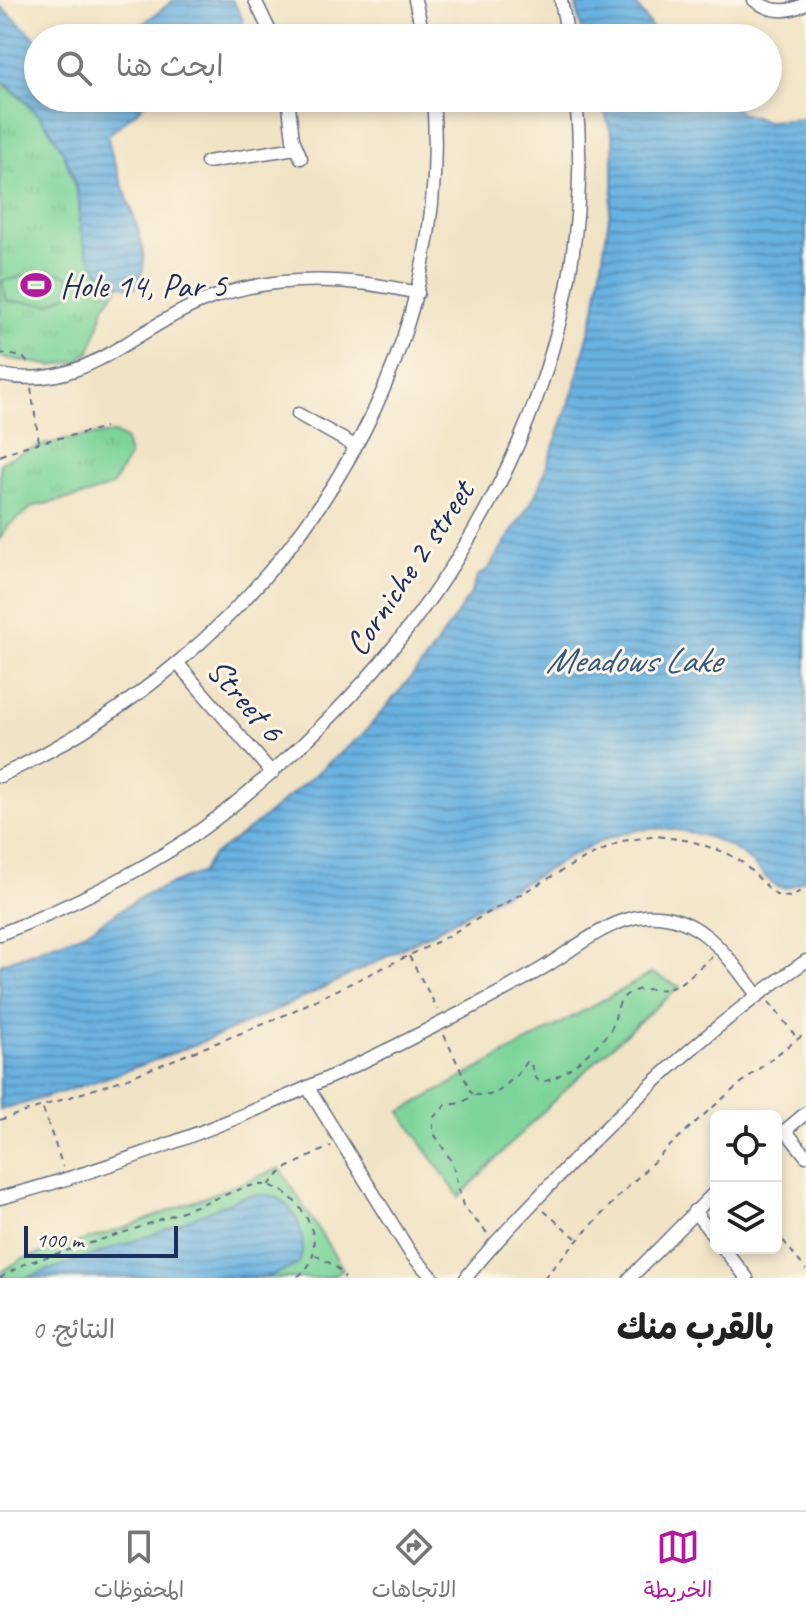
<!DOCTYPE html>
<html lang="ar">
<head>
<meta charset="utf-8">
<style>
  :root { --surface:#fff; --page:#f2f2f2; --text:#222; --muted:#767676; --line:#e0e0e0; --accent:#b5179e }
  body { margin:0; font-family:Caveat,"Playpen Sans Arabic",sans-serif; background:var(--page); color:var(--text); direction:rtl }
  .controls { position:absolute; right:24px; bottom:24px; display:grid; overflow:hidden; border-radius:12px; box-shadow:0 4px 12px #0003 }
  .controls button { width:72px; height:72px; display:grid; place-items:center; padding:0; border:0; border-bottom:2px solid var(--line); background:var(--surface); color:var(--text); font:40px sans-serif }
  .scale { position:absolute; left:24px; bottom:20px; width:154px; box-sizing:border-box; padding-left:8px; border:4px solid #1b2f5e; border-top:0; font-size:22px; line-height:28px; white-space:nowrap; color:#1b2f5e; -webkit-text-stroke:6px #fcf5e5; paint-order:stroke }
  .list { margin:0; padding:0; list-style:none }
  h2 { display:flex; justify-content:space-between; align-items:center; height:104px; margin:0; padding:0 32px; font-size:34px }
  h2 small { font-size:26px; font-weight:400; color:var(--muted) }
  .icon { flex:none; width:44px; height:44px; fill:none; stroke:currentColor; stroke-width:2; stroke-linecap:round; stroke-linejoin:round }
  .map { position:relative; flex:none; width:806px; height:1278px; overflow:hidden; direction:ltr }
  .search { position:absolute; background:var(--surface); box-shadow:0 4px 12px #0003; left:24px; right:24px; top:24px; height:88px; display:flex; align-items:center; gap:20px; box-sizing:border-box; padding:0 28px; border-radius:44px; color:var(--muted); font-size:30px }
  .sheet { height:232px; background:var(--surface) }
  nav { display:flex; justify-content:space-around; align-items:center; box-sizing:border-box; height:112px; border-top:2px solid var(--line); background:var(--surface); font-size:22px; color:var(--muted) }
  nav a { display:grid; justify-items:center; gap:4px }
  nav .on { color:var(--accent) }
  .map>svg:first-child { display:block }
</style>
</head>
<body>
<div class="map">
<svg width="806" height="1278" viewBox="0 0 806 1278">
  <defs>
    <pattern id="grass-tufts" width="24" height="20" patternUnits="userSpaceOnUse" patternTransform="scale(2)"><rect width="24" height="20" fill="#7cd49a"/><path d="M3 7l-1-3M5 7V3M7 7l1-3M15 17l-1-3M17 17v-4M19 17l1-3" fill="none" stroke="#6bb687"/></pattern>
    <pattern id="water-rules" width="6" height="5" patternUnits="userSpaceOnUse" patternTransform="scale(2)"><rect width="6" height="5" fill="#68b1e0"/><path d="M0 2.5h6" fill="none" stroke="#5590b9"/></pattern>
  </defs>
  <rect width="100%" height="100%" fill="#fcf5e5"/>
  <filter id="ink" filterUnits="userSpaceOnUse"><feTurbulence type="fractalNoise" baseFrequency=".0125" numOctaves="2"/><feDisplacementMap in="SourceGraphic" scale="16" xChannelSelector="R" yChannelSelector="G"/><feConvolveMatrix kernelMatrix="1 2 1 2 8 2 1 2 1" color-interpolation-filters="sRGB"/></filter>
  <filter id="wash" filterUnits="userSpaceOnUse"><feTurbulence type="fractalNoise" baseFrequency=".006" numOctaves="4" result="noise"/><feDisplacementMap in="SourceGraphic" scale="32" xChannelSelector="R" yChannelSelector="G"/><feGaussianBlur stdDeviation="1.8" result="paint"/><feColorMatrix in="noise" values="0 0 0 0 0 0 0 0 0 0 0 0 0 0 0 0 0 1.4 0 .05"/><feComposite in="paint" operator="in"/></filter>
  <g filter="url(#wash)">
    <rect width="100%" height="100%" fill="#f1e3c5"/>
    <g fill="url(#grass-tufts)" stroke="#4c827c" stroke-width="2">
      <path d="M0,80L39,115L62,148L79,200V222L99,273L119,286L105,305L90,352L78,361L53,366L0,357Z"/>
      <path d="M114,433L125,439L129,457L112,486L87,495L34,506L8,526L0,539V463C36,443 74,437 114,433Z"/>
    </g>
    <g fill="#7cd49a" stroke="#4c827c" stroke-width="2">
      <path d="M49,270L69,276L70,293L50,304L7,301L2,281Z"/>
      <path d="M652,973L680,987C599,1054 532,1121 459,1197L400,1112Z"/>
      <path d="M280,1168L343,1269L335,1275L320,1278H0V1273L22,1259L125,1228Z"/>
    </g>
    <g fill="url(#water-rules)" stroke="#42709f" stroke-width="2">
      <path d="M174,0H232C241,14 249,24 236,38H124Z"/>
      <path d="M575,0H633L659,38H583Z"/>
      <path d="M0,6L38,40V98H149L136,112L108,135C110,174 164,255 135,288C101,284 84,257 80,225C78,217 81,208 79,200C77,184 69,163 61,148C47,121 25,97 0,80Z"/>
      <path d="M591,98H723L741,113L767,121L806,119V878C799,882 792,888 784,888C770,887 761,870 751,862C720,834 666,822 625,833C597,840 569,858 543,872C497,897 451,923 405,947C277,1014 140,1073 0,1110V964L86,932L146,894L202,872L212,856L256,824L363,734L425,661L470,595L478,576L488,569L535,496L544,473L574,389L595,309L613,189V138L605,114Z"/>
      <path d="M258,1195C262,1195 267,1195 271,1196C296,1201 313,1247 296,1266L265,1278H25L154,1234L242,1197Z"/>
    </g>
  </g>
  <g filter="url(#ink)">
    <g fill="none" stroke-linecap="round" stroke-linejoin="round">
      <g stroke="#666e82" stroke-width="15">
        <g id="minor">
          <path d="M255,0L273,38"/>
          <path d="M415,0L424,38"/>
          <path d="M561,0L568,38"/>
          <path d="M754,0C770,12 788,14 806,3"/>
          <path d="M288,98L293,139L301,158"/>
          <path d="M207,162L296,148"/>
          <path d="M0,375C85,392 130,331 201,302C271,273 345,276 418,293"/>
          <path d="M298,414L355,446"/>
          <path d="M178,664L272,773"/>
          <path d="M0,776C258,656 456,392 433,98"/>
          <path d="M0,934C66,908 129,878 188,839C222,816 252,790 282,763C469,598 602,353 576,98"/>
          <path d="M308,1088L411,1254L433,1278"/>
          <path d="M785,1130L806,1156"/>
          <path d="M776,1138L806,1113"/>
          <path d="M0,1198C153,1157 302,1095 443,1022C475,1006 507,989 538,971C571,952 607,919 645,916C700,912 728,957 757,995"/>
          <path d="M694,1211L716,1239"/>
          <path d="M723,1248L747,1278"/>
          <path d="M466,1278C490,1246 520,1217 548,1187C627,1104 711,1025 806,961"/>
          <path d="M630,1278L716,1191"/>
        </g>
      </g>
      <g stroke="#666e82" stroke-width="2" stroke-dasharray="6 6" stroke-linecap="butt">
        <path d="M0,353L23,357L30,366"/>
        <path d="M31,388L39,442"/>
        <path d="M0,456C33,440 70,438 105,427"/>
        <path d="M409,956L438,1010"/>
        <path d="M769,1002L797,1038"/>
        <path d="M444,1035L472,1094"/>
        <path d="M43,1109L63,1167"/>
        <path d="M0,1120L125,1079L274,1020L437,942L572,865L622,841L657,836L691,841L727,853L743,863L776,895L790,897L806,888"/>
        <path d="M269,1185L283,1170L331,1146"/>
        <path d="M544,1211L576,1238"/>
        <path d="M776,1231L806,1270"/>
        <path d="M487,1233L463,1206L452,1162L433,1132V1118L446,1105L462,1103L473,1095H489L499,1091L517,1075L526,1062L531,1064C533,1069 532,1077 538,1080C553,1089 603,1042 611,1029C617,1018 615,1005 625,996C641,983 657,994 673,987C687,981 700,966 712,957"/>
        <path d="M315,1255L335,1266L345,1278"/>
        <path d="M0,1278L24,1264L135,1229L243,1188C255,1184 269,1183 280,1190C310,1206 331,1258 295,1278"/>
        <path d="M544,1278C621,1189 710,1102 806,1033"/>
      </g>
      <use href="#minor" stroke="#fff" stroke-width="12"/>
    </g>
  </g>
  <defs>
    <g id="stadium-bare" transform="scale(2.4)"><path d="M0-5a6.5 5 0 1 0 0 10a6.5 5 0 1 0 0-10ZM-3.5-1.8h7v3.6h-7Z" fill="#b5179e" stroke="#fcf5e5" stroke-width="2.5" paint-order="stroke"/></g>
  </defs>
  <g fill-rule="evenodd">
    <use href="#stadium-bare" x="36" y="285"/>
  </g>
  <g text-anchor="middle" dominant-baseline="central" stroke-width="6" stroke-linejoin="round" paint-order="stroke">
    <g font-size="34" fill="#1b2f5e" stroke="#fcf5e5" text-anchor="start">
      <text x="60" y="285">Hole 14, Par 5</text>
    </g>
    <g font-size="34" fill="#1b2f5e" stroke="#fcf5e5">
      <text transform="translate(409 568) rotate(-56)">Corniche 2 street</text>
      <text transform="translate(246 700) rotate(49)">Street 6</text>
    </g>
    <g font-size="36" font-style="italic" fill="#325685" stroke="#fcf5e5">
      <text x="633" y="660">Meadows Lake</text>
    </g>
  </g>
</svg>
<div class="controls">
<button><svg class="icon" aria-label="locate" viewBox="0 0 24 24"><circle cx="12" cy="12" r="6"/><path d="M12 2v4M12 18v4M2 12h4M18 12h4"/></svg></button>
<button><svg class="icon" aria-label="layers" viewBox="0 0 24 24"><path d="M12 4l9 5-9 5-9-5zM3 14l9 5 9-5"/></svg></button>
</div>
<div class="scale">100 m</div>
<div class="search"><svg class="icon" aria-label="search" viewBox="0 0 24 24"><circle cx="10" cy="10" r="6"/><path d="M15 15l6 6"/></svg>ابحث هنا</div>
</div>
<section class="sheet">
<h2>بالقرب منك<small>النتائج: 0</small></h2>
<ul class="list">
</ul>
</section>
<nav>
<a class="on"><svg class="icon" aria-label="map" viewBox="0 0 24 24"><path d="M3 6l6-2 6 2 6-2v14l-6 2-6-2-6 2zM9 4v14M15 6v14"/></svg>الخريطة</a>
<a><svg class="icon" aria-label="directions" viewBox="0 0 24 24"><path d="M12 3l9 9-9 9-9-9zM9 14v-3h6M13 9l2 2-2 2"/></svg>الاتجاهات</a>
<a><svg class="icon" aria-label="saved" viewBox="0 0 24 24"><path d="M7 4h10v16l-5-4-5 4z"/></svg>المحفوظات</a>
</nav>
</body>
</html>
